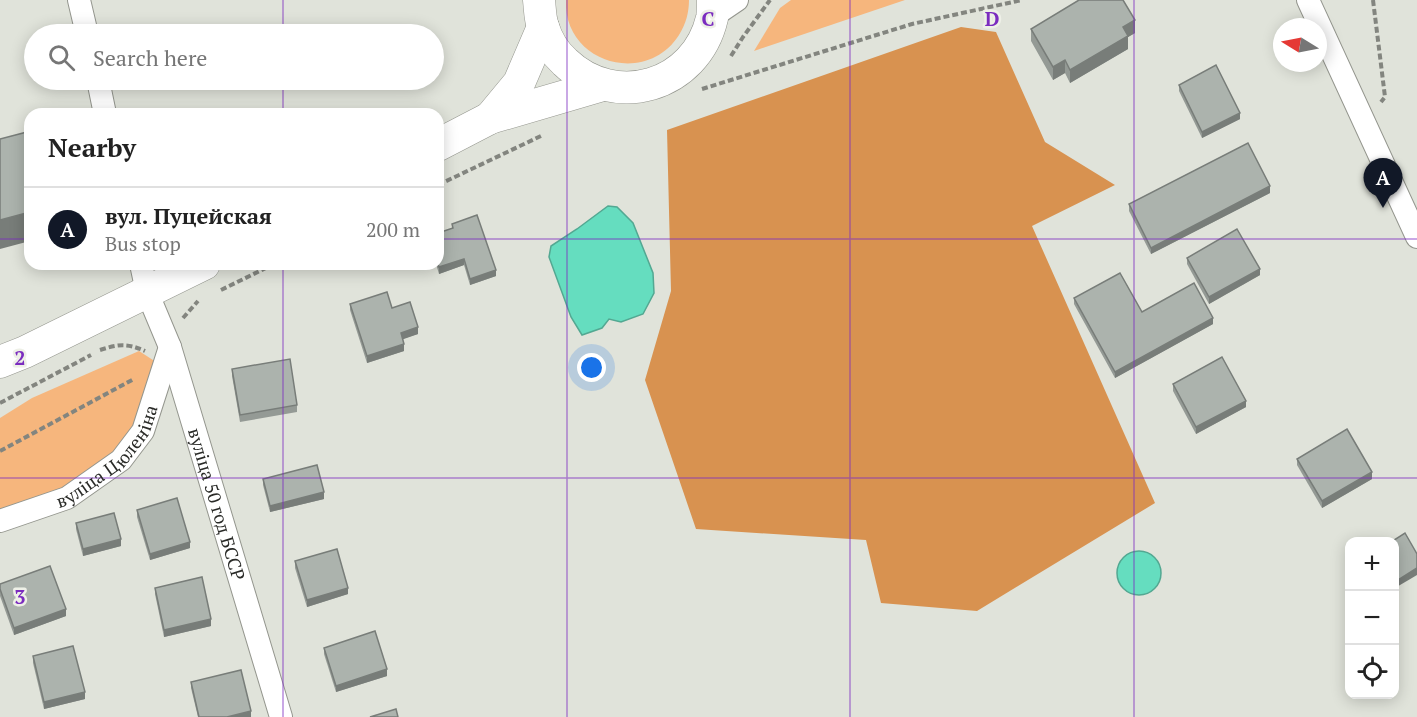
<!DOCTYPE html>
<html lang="en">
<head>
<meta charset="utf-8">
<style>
  :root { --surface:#fff; --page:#f6f6f6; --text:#222; --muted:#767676; --line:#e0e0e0; --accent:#111827 }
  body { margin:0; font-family:"PT Serif",serif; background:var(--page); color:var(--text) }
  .controls { position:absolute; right:18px; bottom:18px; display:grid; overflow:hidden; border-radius:12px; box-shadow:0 3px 15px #0003 }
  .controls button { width:54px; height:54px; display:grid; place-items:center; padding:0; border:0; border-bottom:2px solid var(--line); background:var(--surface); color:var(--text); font:30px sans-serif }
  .compass { position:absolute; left:1273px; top:18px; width:54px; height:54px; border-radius:50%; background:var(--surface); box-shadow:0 3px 15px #0003; rotate:280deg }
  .you { position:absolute; left:592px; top:368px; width:21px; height:21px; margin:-15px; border:4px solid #fff; border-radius:50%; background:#1a73e8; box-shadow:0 0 0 9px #1a73e833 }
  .badge { display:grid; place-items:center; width:39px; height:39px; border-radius:50%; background:var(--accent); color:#fff; font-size:20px; font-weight:700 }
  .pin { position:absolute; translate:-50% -50px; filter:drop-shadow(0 2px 3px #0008) }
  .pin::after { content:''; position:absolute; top:32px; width:21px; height:18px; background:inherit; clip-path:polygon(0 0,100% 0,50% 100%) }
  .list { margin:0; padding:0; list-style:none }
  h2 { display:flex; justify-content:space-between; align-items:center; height:78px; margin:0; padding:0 24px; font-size:26px }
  h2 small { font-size:20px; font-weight:400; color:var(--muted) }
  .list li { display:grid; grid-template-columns:39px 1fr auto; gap:18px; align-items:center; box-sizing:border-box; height:84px; padding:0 24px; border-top:2px solid var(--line) }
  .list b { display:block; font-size:22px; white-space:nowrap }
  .list p { margin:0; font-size:20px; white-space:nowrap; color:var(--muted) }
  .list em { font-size:20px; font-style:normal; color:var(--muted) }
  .icon { flex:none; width:33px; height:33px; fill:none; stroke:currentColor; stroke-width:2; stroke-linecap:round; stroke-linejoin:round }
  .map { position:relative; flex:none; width:1417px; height:717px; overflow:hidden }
  .search { position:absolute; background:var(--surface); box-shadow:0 3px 15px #0003; left:24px; top:24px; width:420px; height:66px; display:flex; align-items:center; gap:15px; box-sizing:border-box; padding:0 21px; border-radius:33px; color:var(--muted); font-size:22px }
  .panel { position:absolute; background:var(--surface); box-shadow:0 3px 15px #0003; left:24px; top:108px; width:420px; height:162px; border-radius:18px }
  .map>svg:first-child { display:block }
</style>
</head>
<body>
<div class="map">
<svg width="1417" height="717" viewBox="0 0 1417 717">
  <rect width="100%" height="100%" fill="#e0e3da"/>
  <g fill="#f6b67d">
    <path d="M566,0H689C689,12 686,24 679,35C646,87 563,63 566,0Z"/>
    <path d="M791,0H905L754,51L780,8Z"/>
    <path d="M139,351L156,362L143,431L95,479L0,515V418L32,398Z"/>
  </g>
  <path fill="#d89250" d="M961,27L996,32L1045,142L1115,185L1032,226L1155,503L977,611L881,603L866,540L696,529L645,380L671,291L667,130Z"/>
  <g fill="#65ddbf" stroke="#53a892" stroke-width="1.5">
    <path d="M608,206L617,207L633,223L653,273L654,293L643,314L621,322L609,319L602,328L582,335L571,317L549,257L551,246L577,229Z"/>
    <circle cx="1139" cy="573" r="22"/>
  </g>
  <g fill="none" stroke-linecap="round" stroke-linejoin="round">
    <g stroke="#94968e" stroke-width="24">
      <g id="street">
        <path d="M79,0L87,34"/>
        <path d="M1308,0L1417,237"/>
        <path d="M712,17L737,0"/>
        <path d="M98,80L105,114"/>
        <path id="s1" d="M141,264L147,292L170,347L281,717"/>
        <path id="s2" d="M0,521L67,498L121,460L143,431L170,347"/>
      </g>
    </g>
    <g stroke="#94968e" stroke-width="33">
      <g id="secondary">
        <path d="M539,0C540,9 540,19 543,27C547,40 555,53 565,62C615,110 696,87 712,18C713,13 713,6 713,0"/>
        <path d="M490,118L519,83L543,27"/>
        <path d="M438,145L490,118L603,85"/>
        <path d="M0,362L25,352L204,264"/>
      </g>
    </g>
    <g stroke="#83857f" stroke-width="4" stroke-dasharray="6 3" stroke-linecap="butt">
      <path d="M1373,0L1385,97L1381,102"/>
      <path d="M731,56L743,37L770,0"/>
      <path d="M702,89L912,24L1022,0"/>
      <path d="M438,185L543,135"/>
      <path d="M221,290L274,264"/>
      <path d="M183,318L198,301"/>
      <path d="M100,350C119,344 127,343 145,351"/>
      <path d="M0,403L91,355"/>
      <path d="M0,451L134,379"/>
    </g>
    <use href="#street" stroke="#fff" stroke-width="22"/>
    <use href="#secondary" stroke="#fff" stroke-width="32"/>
  </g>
  <g fill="#949a95">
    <path d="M1031,29L1135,33L1128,37V49L1070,83L1065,73L1053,80L1031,41Z"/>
    <path d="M1179,85L1240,119L1202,138L1179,91Z"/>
    <path d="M1270,193L1151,254L1129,211V204Z"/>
    <path d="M452,224L496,276L470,285L464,265L439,274L436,264H438L452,228Z"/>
    <path d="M1187,258L1260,275L1209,304L1187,264Z"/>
    <path d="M1074,298L1142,312L1213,324L1115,378L1074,304Z"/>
    <path d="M350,304L392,308L418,334L402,339L404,351L367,363L350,310Z"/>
    <path d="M232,369L297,405V412L240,422L232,376Z"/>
    <path d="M1173,384L1246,407L1196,434L1173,391Z"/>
    <path d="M1297,459L1372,479L1322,508L1297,465Z"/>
    <path d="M263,479L324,499L270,512L263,485Z"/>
    <path d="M137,510L190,548L150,560L137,517Z"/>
    <path d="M76,523L121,546L83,556L76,529Z"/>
    <path d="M295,561L348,594L307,607L295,568Z"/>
    <path d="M0,584L66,616L14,635L0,596Z"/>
    <path d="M155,588L211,626L164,637L155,594Z"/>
    <path d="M324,648L387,676L336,692L324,654Z"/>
    <path d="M33,656L85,699L44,709L33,663Z"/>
    <path d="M191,682L251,717H198L191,688Z"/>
  </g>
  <g fill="#787d79">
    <path d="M1135,20V33L1128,37V49L1070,83V70L1123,27Z"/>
    <path d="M1065,60V73L1053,80V67Z"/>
    <path d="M1240,113V119L1202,138V132Z"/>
    <path d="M1270,186V193L1151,254V248Z"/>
    <path d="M30,212V241L0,249V220Z"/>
    <path d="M464,259V265L439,274V267Z"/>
    <path d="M1260,269V275L1209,304V297Z"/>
    <path d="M496,270V276L470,285V279Z"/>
    <path d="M1213,318V324L1115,378V372Z"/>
    <path d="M418,327V334L401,340V333Z"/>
    <path d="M404,344V351L367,363V356Z"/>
    <path d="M1246,401V407L1196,434V427Z"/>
    <path d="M1372,472V479L1322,508V501Z"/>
    <path d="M324,492V499L270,512V506Z"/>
    <path d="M121,539V546L83,556V549Z"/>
    <path d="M190,542V548L150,560V554Z"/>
    <path d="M1417,568V575L1395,588V582Z"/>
    <path d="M348,588V594L307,607V600Z"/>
    <path d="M66,609V616L14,635V628Z"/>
    <path d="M211,619V626L164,637V630Z"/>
    <path d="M387,669V676L336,692V686Z"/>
    <path d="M85,692V699L44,709V702Z"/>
    <path d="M251,711V717H227Z"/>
  </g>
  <g fill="#acb3ad" stroke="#787d79" stroke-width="1.5">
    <path d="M1079,0H1123L1135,20L1123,27L1128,36L1070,70L1065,60L1053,67L1031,29Z"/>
    <path d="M1216,65L1240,113L1202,132L1179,85Z"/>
    <path d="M27,132L30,144V212L0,220V139Z"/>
    <path d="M1248,143L1270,186L1151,248L1129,204Z"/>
    <path d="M477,215L496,270L470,279L464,259L439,267L438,264V233L453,228L452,224Z"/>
    <path d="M1237,229L1260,269L1209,297L1187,258Z"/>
    <path d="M1120,273L1142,312L1194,283L1213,318L1115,372L1074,298Z"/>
    <path d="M387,292L392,308L410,302L418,327L401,333L404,344L367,356L350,304Z"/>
    <path d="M1222,357L1246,401L1196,427L1173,384Z"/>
    <path d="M290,359L297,405L240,415L232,369Z"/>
    <path d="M1347,429L1372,472L1322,501L1297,459Z"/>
    <path d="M317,465L324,492L270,506L263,479Z"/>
    <path d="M177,498L190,542L150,554L137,510Z"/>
    <path d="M114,513L121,539L83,549L76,523Z"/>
    <path d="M1405,533L1417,554V568L1395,582V542H1391Z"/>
    <path d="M337,549L348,588L307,600L295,561Z"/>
    <path d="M50,566L66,609L14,628L0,589V584Z"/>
    <path d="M202,577L211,619L164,630L155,588Z"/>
    <path d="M375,631L387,669L336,686L324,648Z"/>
    <path d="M73,646L85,692L44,702L33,656Z"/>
    <path d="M241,670L251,711L227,717H199L191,682Z"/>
    <path d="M396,709L398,717H370Z"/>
  </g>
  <path fill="none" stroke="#7b2cbf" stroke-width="1.5" stroke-opacity="0.55" d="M283,0V34M567,0V717M850,0V717M1134,0V717M283,80V114M0,239H30M438,239H1417M283,264V717M0,478H1417"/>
  <g text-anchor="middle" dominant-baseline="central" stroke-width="5" stroke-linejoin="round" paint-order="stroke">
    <g font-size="18" fill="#2a2b28" stroke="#eef0e7">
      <text stroke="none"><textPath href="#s2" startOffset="130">вуліца Цюленіна</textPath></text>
      <text stroke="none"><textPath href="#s1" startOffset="252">вуліца 50 год БССР</textPath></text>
    </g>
  </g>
  <g font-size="20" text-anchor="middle" font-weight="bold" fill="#7b2cbf" stroke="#eef0e7" stroke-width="5" stroke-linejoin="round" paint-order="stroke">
    <text x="708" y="26">C</text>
    <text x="992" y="26">D</text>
    <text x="20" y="365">2</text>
    <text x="20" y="604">3</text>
  </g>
</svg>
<div class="controls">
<button>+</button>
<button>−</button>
<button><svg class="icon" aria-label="locate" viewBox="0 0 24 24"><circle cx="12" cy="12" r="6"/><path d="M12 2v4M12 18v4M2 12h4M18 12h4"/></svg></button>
</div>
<svg class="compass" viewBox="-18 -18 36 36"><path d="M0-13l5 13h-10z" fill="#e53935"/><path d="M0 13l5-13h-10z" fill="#767676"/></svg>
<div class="you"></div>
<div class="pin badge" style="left:1383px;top:208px">A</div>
<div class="search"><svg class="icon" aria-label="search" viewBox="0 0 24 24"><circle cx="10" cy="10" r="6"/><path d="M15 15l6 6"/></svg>Search here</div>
<section class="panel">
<h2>Nearby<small></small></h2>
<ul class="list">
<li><span class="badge">A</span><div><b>вул. Пуцейская</b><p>Bus stop</p></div><em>200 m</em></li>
</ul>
</section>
</div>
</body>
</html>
